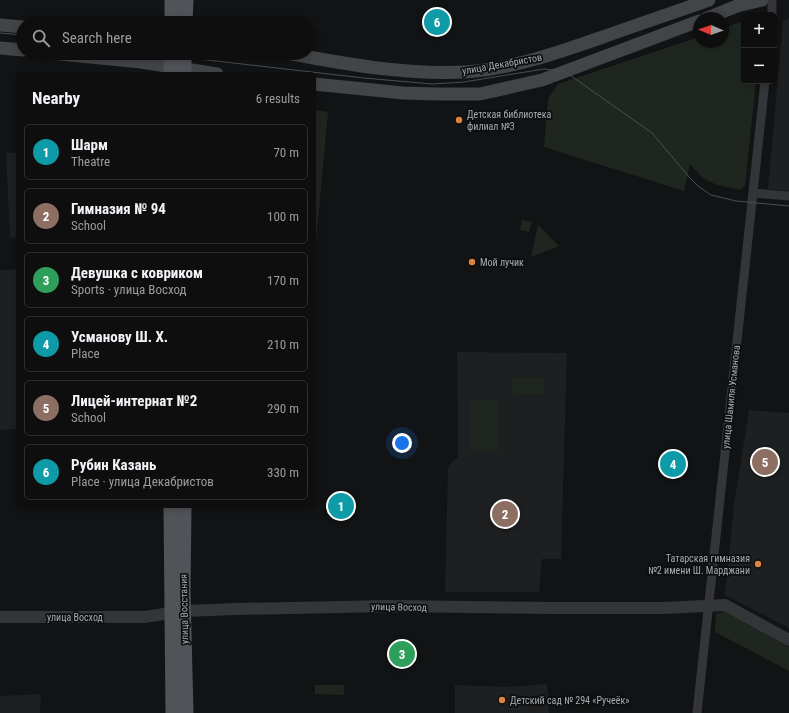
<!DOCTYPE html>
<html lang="en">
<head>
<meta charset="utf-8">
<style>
  :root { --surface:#0e0e0f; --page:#171718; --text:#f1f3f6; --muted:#9b9c9e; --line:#2e2e2f; --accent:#db2777 }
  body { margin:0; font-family:"Roboto Condensed",sans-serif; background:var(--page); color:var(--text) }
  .controls { position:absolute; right:12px; top:12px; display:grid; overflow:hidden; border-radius:6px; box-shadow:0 2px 6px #0003 }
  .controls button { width:36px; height:36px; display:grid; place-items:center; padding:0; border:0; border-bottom:1px solid var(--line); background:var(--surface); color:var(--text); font:20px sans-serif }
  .compass { position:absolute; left:693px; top:12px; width:36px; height:36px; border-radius:50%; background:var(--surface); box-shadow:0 2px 6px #0003; rotate:272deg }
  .you { position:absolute; left:402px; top:443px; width:14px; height:14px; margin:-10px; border:3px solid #fff; border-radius:50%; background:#1a73e8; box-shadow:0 0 0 6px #1a73e833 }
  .badge { display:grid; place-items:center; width:26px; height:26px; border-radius:50%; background:var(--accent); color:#fff; font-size:13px; font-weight:700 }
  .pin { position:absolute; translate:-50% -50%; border:2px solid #fff; box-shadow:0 1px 4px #0006 }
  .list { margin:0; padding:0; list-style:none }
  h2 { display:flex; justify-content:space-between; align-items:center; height:52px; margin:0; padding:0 16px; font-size:17px }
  h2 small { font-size:13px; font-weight:400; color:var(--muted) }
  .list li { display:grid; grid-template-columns:26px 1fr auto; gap:12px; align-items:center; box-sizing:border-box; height:56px; margin:0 8px 8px; padding:0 8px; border:1px solid var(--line); border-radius:6px }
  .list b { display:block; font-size:15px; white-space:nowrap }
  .list p { margin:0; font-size:13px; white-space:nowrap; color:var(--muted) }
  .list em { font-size:13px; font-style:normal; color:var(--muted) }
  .icon { flex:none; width:22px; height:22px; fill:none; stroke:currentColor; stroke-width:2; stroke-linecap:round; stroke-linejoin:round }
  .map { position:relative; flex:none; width:789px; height:713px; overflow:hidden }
  .search { position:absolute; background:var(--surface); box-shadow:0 2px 6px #0003; left:16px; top:16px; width:300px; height:44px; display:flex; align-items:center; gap:10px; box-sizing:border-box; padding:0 14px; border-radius:22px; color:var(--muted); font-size:15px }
  .panel { position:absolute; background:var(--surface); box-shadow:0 2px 6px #0003; left:16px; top:72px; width:300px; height:436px; border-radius:6px }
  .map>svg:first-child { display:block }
</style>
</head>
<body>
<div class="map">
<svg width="789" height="713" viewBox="0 0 789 713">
  <rect width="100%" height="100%" fill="#121314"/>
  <g fill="#1e1f20">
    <path d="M789,18V191L768,189L783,21Z"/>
    <path d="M6,153H18V237L10,238Z"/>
    <path d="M18,269V429L0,430V270Z"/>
    <path d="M457,352L567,353L561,559H542L539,592H445L448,469L451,463L458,457Z"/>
    <path d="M749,410L789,413V628L725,595L734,504Z"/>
    <path d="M547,684L549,713H455V685L508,687Z"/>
    <path d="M41,694L40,713H0V696Z"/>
  </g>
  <g fill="#1f261f">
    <path d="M744,21V81H756L745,186L741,190L717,185L703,178L690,164L684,191L544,147L548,99L558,84L699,37V42H723V28Z"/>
    <path d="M314,110L328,112L314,263Z"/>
    <path d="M522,220L532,222L529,232L520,230Z"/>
    <path d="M538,225L559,246L531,257Z"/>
    <path d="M512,378H544V394L512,395Z"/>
    <rect x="471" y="400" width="27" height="51"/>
    <path d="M725,612L789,647V671L715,632L716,614Z"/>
    <path d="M315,685H344V695L315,694Z"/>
  </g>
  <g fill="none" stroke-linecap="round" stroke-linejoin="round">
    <g stroke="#343538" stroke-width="9">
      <path d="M772,15V0"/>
      <path d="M753,193L789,196"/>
      <path d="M697,713L765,81"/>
    </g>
    <path stroke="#343538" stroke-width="12" d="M0,617H144L184,611L236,609L389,606L555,608H663L725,605L789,640"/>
    <g stroke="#424548" stroke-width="13">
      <path d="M707,18L737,6L762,0"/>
      <path d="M0,25L23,27"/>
      <path d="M0,48L23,50"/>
      <path d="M50,53L141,62L217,74"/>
      <path d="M287,53C345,64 405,75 465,72C511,69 557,53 600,38C636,25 672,13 709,0"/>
      <path d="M314,84L403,93L436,94H480L542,80L699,21"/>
    </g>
    <g stroke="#505357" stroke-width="15">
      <path d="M172,23V0"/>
      <path d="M185,23L186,0"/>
      <path d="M171,74V53"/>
      <path d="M184,74V53"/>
      <path d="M171,506L173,713"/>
      <path d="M184,506L183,593L186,713"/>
    </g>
    <g stroke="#4b4e51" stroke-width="1">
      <path d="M0,33L23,35"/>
      <path d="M146,53L364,78L432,84L464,82L544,69L564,71L652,133L690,178L698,186L711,195L736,201L789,206"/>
    </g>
  </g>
  <g fill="#dc8342" stroke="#0d0e0f" stroke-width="1.5">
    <circle cx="459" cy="120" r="4"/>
    <circle cx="472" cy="262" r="4"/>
    <circle cx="758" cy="564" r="4"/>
    <circle cx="502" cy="700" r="4"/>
  </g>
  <g text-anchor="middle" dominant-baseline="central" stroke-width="3.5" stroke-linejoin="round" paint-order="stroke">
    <g font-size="10" fill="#a5adb2" stroke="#0d0e0f">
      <text transform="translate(502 64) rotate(-10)">улица Декабристов</text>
      <text transform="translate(731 397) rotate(-84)">улица Шамиля Усманова</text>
      <text transform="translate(399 607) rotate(1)">улица Восход</text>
      <text transform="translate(184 609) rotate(-91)">улица Восстания</text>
      <text x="75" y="617">улица Восход</text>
    </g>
    <g font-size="10" fill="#a5adb2" stroke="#0d0e0f" text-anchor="start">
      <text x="467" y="114">Детская библиотека<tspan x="467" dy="12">филиал №3</tspan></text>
      <text x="480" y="262">Мой лучик</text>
      <text x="750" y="558" text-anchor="end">Татарская гимназия<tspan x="750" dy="12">№2 имени Ш. Марджани</tspan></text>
      <text x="510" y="700">Детский сад № 294 «Ручеёк»</text>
    </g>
  </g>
</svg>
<div class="controls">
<button>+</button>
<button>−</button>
</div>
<svg class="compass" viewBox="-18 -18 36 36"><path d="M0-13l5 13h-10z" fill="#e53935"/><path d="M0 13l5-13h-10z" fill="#9b9c9e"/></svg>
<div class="you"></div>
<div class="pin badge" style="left:341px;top:506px;background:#0f9aa8">1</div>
<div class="pin badge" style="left:505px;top:514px;background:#8d6e63">2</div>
<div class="pin badge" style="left:402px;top:654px;background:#2e9e5b">3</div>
<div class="pin badge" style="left:673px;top:464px;background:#0f9aa8">4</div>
<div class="pin badge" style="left:765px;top:462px;background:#8d6e63">5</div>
<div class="pin badge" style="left:437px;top:22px;background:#0f9aa8">6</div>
<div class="search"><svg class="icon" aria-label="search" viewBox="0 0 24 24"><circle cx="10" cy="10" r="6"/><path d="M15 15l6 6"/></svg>Search here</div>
<section class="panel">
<h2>Nearby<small>6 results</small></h2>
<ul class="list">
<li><span class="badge" style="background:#0f9aa8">1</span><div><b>Шарм</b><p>Theatre</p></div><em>70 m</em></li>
<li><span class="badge" style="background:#8d6e63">2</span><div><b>Гимназия № 94</b><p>School</p></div><em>100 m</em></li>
<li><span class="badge" style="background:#2e9e5b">3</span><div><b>Девушка с ковриком</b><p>Sports · улица Восход</p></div><em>170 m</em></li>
<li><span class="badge" style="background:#0f9aa8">4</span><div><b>Усманову Ш. Х.</b><p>Place</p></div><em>210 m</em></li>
<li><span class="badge" style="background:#8d6e63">5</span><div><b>Лицей-интернат №2</b><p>School</p></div><em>290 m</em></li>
<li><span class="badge" style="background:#0f9aa8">6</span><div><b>Рубин Казань</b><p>Place · улица Декабристов</p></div><em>330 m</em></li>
</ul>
</section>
</div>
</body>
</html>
